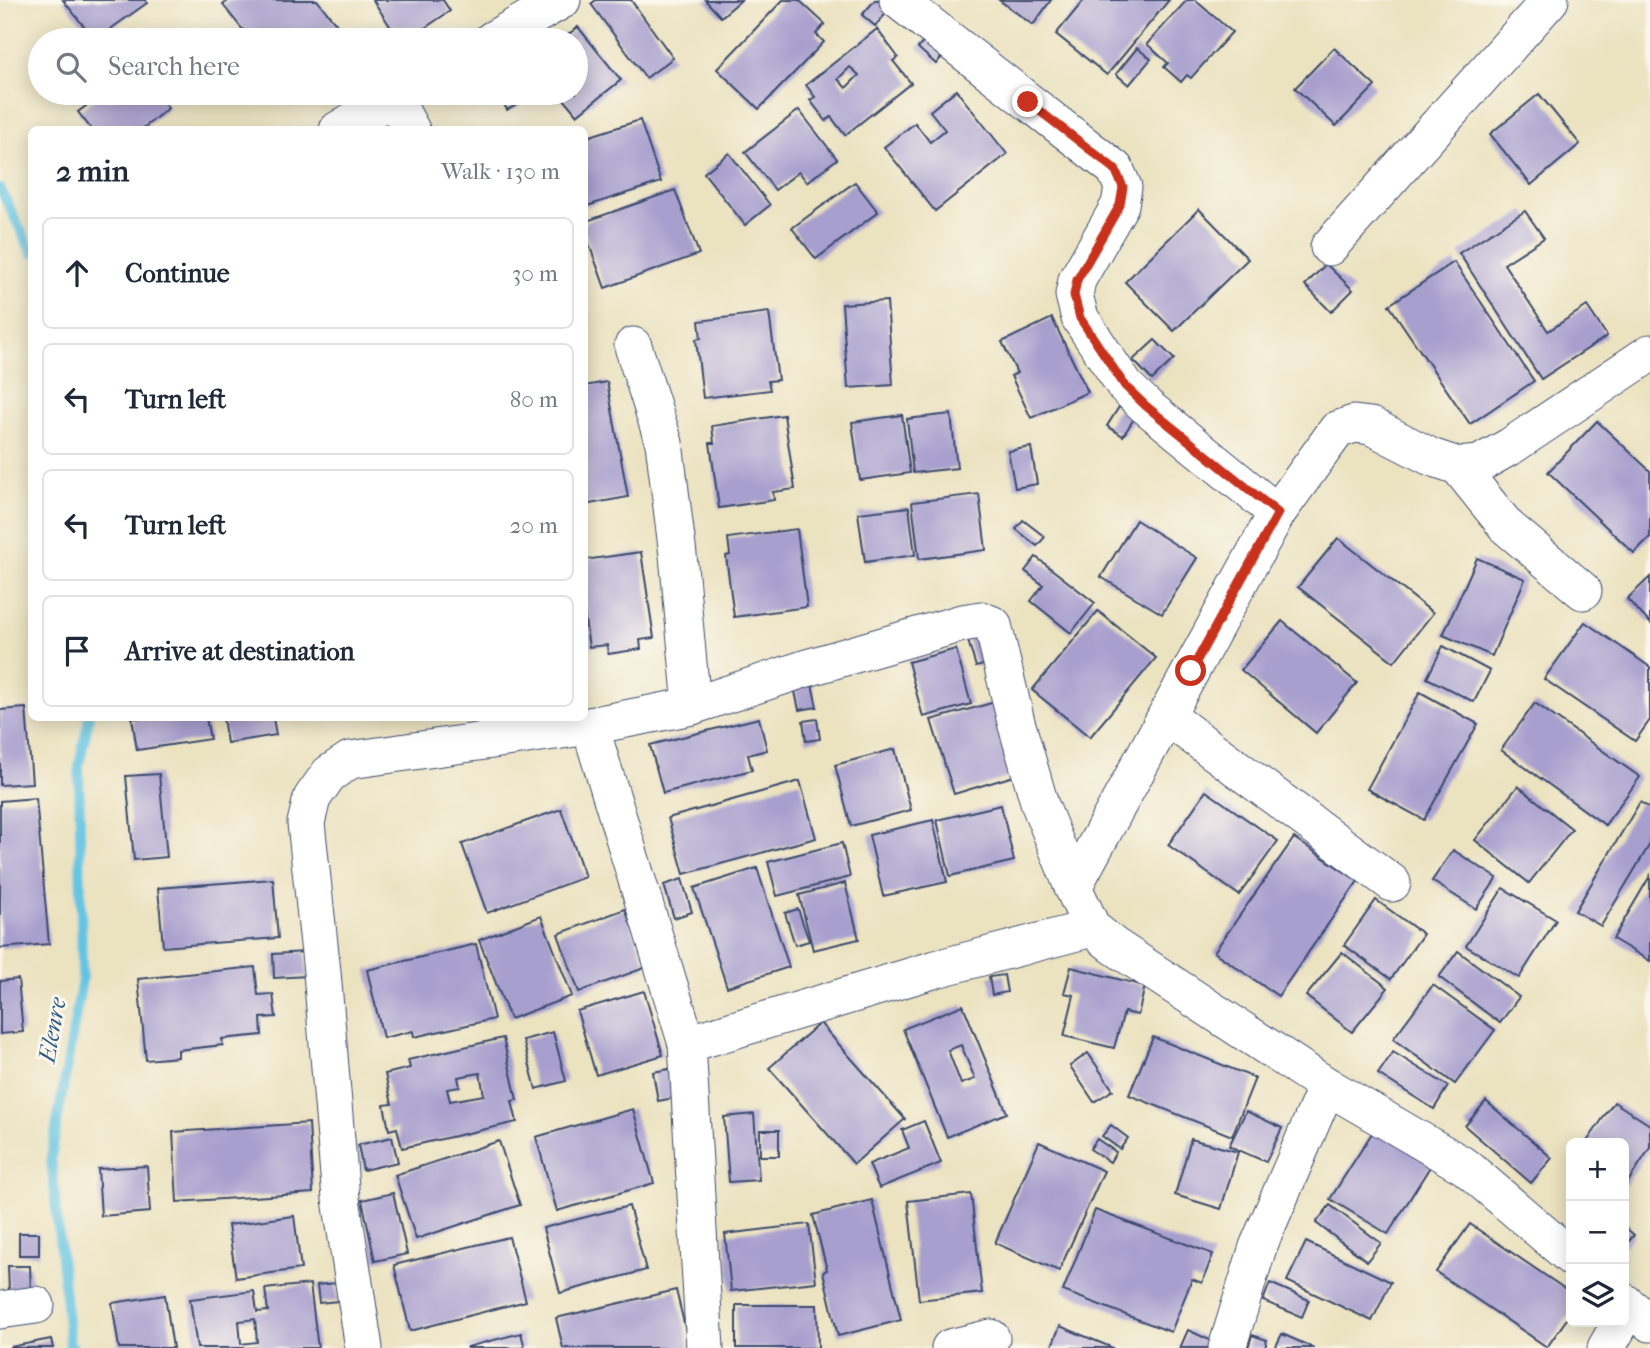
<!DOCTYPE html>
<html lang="en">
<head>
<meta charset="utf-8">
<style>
  :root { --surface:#fff; --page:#f6f6f7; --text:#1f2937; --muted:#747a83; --line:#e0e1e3 }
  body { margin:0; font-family:"IM FELL French Canon",serif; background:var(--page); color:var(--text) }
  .controls { position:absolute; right:21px; bottom:21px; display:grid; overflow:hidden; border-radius:10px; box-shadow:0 4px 18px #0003 }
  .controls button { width:63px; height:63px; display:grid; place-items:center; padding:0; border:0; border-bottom:2px solid var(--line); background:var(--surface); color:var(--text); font:35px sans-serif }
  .stop { position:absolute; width:21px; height:21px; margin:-16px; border:5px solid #c8321e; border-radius:50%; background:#fff }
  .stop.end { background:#c8321e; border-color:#fff; box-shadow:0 2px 7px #0008 }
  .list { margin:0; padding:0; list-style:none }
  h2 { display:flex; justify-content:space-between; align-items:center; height:91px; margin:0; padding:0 28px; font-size:30px }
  h2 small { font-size:23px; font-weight:400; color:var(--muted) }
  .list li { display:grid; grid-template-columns:46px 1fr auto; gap:21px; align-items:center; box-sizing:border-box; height:112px; margin:0 14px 14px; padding:0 14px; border:2px solid var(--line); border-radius:10px }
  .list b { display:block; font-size:26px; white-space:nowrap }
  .list em { font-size:23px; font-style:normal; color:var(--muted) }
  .icon { flex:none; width:38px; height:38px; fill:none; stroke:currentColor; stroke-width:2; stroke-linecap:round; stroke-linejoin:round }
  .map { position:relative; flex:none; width:1650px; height:1348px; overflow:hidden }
  .search { position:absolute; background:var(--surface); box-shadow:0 4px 18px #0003; left:28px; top:28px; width:560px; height:77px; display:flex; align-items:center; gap:18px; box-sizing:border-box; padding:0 24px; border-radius:38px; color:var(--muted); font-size:26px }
  .panel { position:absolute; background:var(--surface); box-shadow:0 4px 18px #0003; left:28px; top:126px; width:560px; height:595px; border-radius:10px }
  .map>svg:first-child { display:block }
</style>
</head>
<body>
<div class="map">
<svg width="1650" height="1348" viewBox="0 0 1650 1348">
  <rect width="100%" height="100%" fill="#fbf7ec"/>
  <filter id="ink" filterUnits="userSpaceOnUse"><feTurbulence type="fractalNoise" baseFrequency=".0143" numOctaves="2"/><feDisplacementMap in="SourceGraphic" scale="14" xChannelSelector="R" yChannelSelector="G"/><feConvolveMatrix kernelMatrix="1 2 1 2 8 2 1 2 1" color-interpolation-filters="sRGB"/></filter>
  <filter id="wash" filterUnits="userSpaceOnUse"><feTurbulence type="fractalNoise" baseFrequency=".00686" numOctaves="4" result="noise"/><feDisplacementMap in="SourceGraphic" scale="28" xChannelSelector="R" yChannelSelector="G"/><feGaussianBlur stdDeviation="1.57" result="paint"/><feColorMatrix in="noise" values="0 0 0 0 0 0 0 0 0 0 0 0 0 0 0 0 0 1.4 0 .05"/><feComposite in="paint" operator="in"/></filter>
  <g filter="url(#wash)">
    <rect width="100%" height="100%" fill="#ebe2c0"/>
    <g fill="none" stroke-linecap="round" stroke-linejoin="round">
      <g stroke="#64c4e2" stroke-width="10">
        <path d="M0,188L32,253"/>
        <path d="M74,1348L70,1345L51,1158L82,979L79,765L89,718"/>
      </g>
    </g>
    <g id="blocks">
      <g fill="#a79fce" fill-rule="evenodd">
        <path d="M63,0H145L147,3L95,40Z"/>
        <path d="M229,0H317L349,40H251L223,5Z"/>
        <path d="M373,0H443L450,11L407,40H399Z"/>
        <path d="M596,0H631L673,58L646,78L591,4Z"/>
        <path d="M705,0H741L721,17Z"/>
        <path d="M783,0H799L825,24L816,34L824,42L759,109L717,69Z"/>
        <path d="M875,0H880L890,9L875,26L862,15Z"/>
        <path d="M999,0H1051L1033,25Z"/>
        <path d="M1084,0H1169L1107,75L1056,34Z"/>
        <path d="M1187,0H1195L1232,32L1191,78L1187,75L1181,82L1164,67L1168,63L1147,44Z"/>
        <path d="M578,27L621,80L577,115L559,93H576V40H561Z"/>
        <path d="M877,29L898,57L893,61L911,83L845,135L831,117L826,121L810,100L815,97L806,85ZM850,67L859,75L846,88L838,79Z"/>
        <path d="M927,38L945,53L936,64L918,48Z"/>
        <path d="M1137,48L1151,59L1129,85L1116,74Z"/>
        <path d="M1334,48L1375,86L1336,126L1295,88Z"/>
        <path d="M956,90L1007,154L935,211L884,147L915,123L930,142L945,130L930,111Z"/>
        <path d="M103,93H156L168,108L141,130H92L78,112Z"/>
        <path d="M498,93H522L526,100L507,110Z"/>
        <path d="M1539,94L1580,144L1531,185L1490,134Z"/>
        <path d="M799,110L837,159L807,182L799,172L775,190L745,152Z"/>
        <path d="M640,120L661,182L584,207V138Z"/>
        <path d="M729,153L770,205L745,225L704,173Z"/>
        <path d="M855,182L878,212L816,259L792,228Z"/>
        <path d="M675,190L699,254L605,288L584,230V222Z"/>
        <path d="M1199,209L1248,259L1174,331L1125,282Z"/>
        <path d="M1525,211L1544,238L1504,264L1548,331L1587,306L1607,336L1541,379L1459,253Z"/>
        <path d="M1454,262L1534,381L1470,424L1389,305Z"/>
        <path d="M1326,264L1353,290L1331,312L1305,285Z"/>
        <path d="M887,301L893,385L848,388L842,304Z"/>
        <path d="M769,312L778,380L768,381L770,390L703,398L696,339L701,338L699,321Z"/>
        <path d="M1052,318L1088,392L1031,418L1011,376L1017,373L1002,342Z"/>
        <path d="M1155,340L1174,359L1152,380L1133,360Z"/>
        <path d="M607,382L628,497L584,505V386Z"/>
        <path d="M1119,407L1135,417L1123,436L1107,426Z"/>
        <path d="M951,414L957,468L913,473L907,419Z"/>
        <path d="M784,415L795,489L773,492L774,500L719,508L710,443H714L712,426Z"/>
        <path d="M902,415L910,473L860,480L852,422Z"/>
        <path d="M1597,421L1650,471V537L1634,553L1548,472Z"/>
        <path d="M1031,447L1037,484L1015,488L1008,451Z"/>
        <path d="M979,494L986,550L919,559L912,502Z"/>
        <path d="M909,507L915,555L865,562L858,513Z"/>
        <path d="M1023,520L1045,537L1037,546L1016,529Z"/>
        <path d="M1136,520L1197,558L1162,614L1101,577Z"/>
        <path d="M797,529L807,607L734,617L726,556L730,555L728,538Z"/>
        <path d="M1338,538L1433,613L1394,662L1298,587Z"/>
        <path d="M641,552L654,638L640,640L641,649L608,654L607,645L589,647L584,614V560Z"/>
        <path d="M1036,557L1095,603L1071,633L1031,601L1043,585L1025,571Z"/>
        <path d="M1477,558L1525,579L1492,656L1443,635Z"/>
        <path d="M1650,577V623L1627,599Z"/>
        <path d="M1098,611L1156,658L1090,737L1032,690Z"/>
        <path d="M1282,621L1357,683L1316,733L1241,670Z"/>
        <path d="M1585,622L1650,667V720L1635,741L1544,679Z"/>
        <path d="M988,628L997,661L976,667L966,634Z"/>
        <path d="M1443,646L1490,671L1474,702L1427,678Z"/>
        <path d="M956,649L971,704L923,717L908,662Z"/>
        <path d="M812,684L817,707L799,710L794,687Z"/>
        <path d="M1420,692L1478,724L1424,820L1367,789Z"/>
        <path d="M995,702L1017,775L954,794L931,720Z"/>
        <path d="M1535,703L1640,777L1605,825L1501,750Z"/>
        <path d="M26,708L32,783L0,785V710Z"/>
        <path d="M132,718H206L210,739L137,750Z"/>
        <path d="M223,718H273L276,735L227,743Z"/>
        <path d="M759,718L767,750L748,755L752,770L663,793L650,745Z"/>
        <path d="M817,719L820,739L806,741L803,721Z"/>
        <path d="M895,749L911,810L851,826L835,765Z"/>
        <path d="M159,774L167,857L134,860L126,776Z"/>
        <path d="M800,781L816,838L684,874L668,818Z"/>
        <path d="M1518,786L1572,829L1529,883L1475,840Z"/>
        <path d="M1206,791L1278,841L1239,895L1168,845Z"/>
        <path d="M36,798L49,944L0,948V801Z"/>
        <path d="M1640,802L1650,808V844L1601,926L1575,911Z"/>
        <path d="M1001,805L1014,861L950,876L937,820Z"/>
        <path d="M561,809L585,877L487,913L462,844Z"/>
        <path d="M933,820L947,882L883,896L869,835Z"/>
        <path d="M1294,838L1358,881L1278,996L1214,952Z"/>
        <path d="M842,843L850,877L777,896L768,862Z"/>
        <path d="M1453,850L1497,878L1476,909L1432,881Z"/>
        <path d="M757,868L789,967L727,987L694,888Z"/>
        <path d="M1650,876V961L1613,939Z"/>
        <path d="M273,879L278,938L163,947L158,888Z"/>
        <path d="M682,879L692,912L674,918L664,885Z"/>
        <path d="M845,883L859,939L813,950L799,895Z"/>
        <path d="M1503,888L1556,920L1519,978L1466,946Z"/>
        <path d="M1376,900L1423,934L1391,979L1344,945Z"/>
        <path d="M625,909L647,967L579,992L558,934Z"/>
        <path d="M798,909L809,941L795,945L785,913Z"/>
        <path d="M541,916L572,996L510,1019L479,940Z"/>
        <path d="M476,944L494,1019L414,1037L413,1031L383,1038L367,970Z"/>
        <path d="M1458,951L1519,997L1500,1023L1439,977Z"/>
        <path d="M305,952L307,976L274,978L273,954Z"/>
        <path d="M1342,952L1388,988L1352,1032L1306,996Z"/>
        <path d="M255,967L258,995L273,994L276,1017L261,1018L262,1035L222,1039L223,1045L178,1050V1057L146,1060L138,979Z"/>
        <path d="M1071,967L1145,986L1138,1015L1124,1012L1114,1048L1064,1036L1074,995L1064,993Z"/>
        <path d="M1004,975L1007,992L992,995L989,977Z"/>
        <path d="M18,979L23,1032L0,1034V981Z"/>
        <path d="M1433,985L1495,1030L1455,1084L1393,1039Z"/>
        <path d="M644,991L663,1055L596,1075L577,1011Z"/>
        <path d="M963,1005L1007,1113L947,1137L903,1029ZM961,1045L975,1079L961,1084L948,1050Z"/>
        <path d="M820,1023L905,1119L854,1164L769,1068Z"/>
        <path d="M553,1032L566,1081L536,1089L523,1040Z"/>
        <path d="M1153,1037L1255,1078L1232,1136L1129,1095Z"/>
        <path d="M503,1038L517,1100L512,1101L517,1122L402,1148L397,1128L389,1130L384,1105L392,1104L385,1074L410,1068L408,1060ZM480,1073L484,1095L450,1101L447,1089L460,1087L458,1077Z"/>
        <path d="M1393,1052L1448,1086L1434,1109L1378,1074Z"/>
        <path d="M1088,1053L1113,1090L1094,1102L1070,1066Z"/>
        <path d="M674,1068L679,1097L658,1101L653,1072Z"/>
        <path d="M1486,1101L1552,1158L1531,1183L1465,1126Z"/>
        <path d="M1614,1102L1650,1125V1148L1624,1188V1143H1586Z"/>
        <path d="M633,1109L654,1183L557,1211L536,1137Z"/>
        <path d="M1246,1111L1282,1128L1266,1162L1229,1146Z"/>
        <path d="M754,1114L759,1180L729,1182L724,1117Z"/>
        <path d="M924,1121L941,1163L879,1188L869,1164L909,1148L902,1130Z"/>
        <path d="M1379,1122L1436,1157L1388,1234L1330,1199Z"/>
        <path d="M309,1123L313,1193L177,1202L173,1132Z"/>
        <path d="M1111,1125L1128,1138L1120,1149L1102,1136Z"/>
        <rect x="760" y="1130" width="19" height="26"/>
        <path d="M392,1137L398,1162L363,1170L358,1145Z"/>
        <path d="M1097,1139L1116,1152L1110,1162L1090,1149Z"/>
        <path d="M1191,1139L1238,1152L1221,1209L1175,1195Z"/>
        <path d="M499,1141L520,1205L416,1239L395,1175Z"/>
        <path d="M1039,1142L1104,1171L1059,1271L995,1243Z"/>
        <path d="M147,1166L150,1212L101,1216L98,1169Z"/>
        <path d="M393,1193L407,1254L375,1261L362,1200Z"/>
        <path d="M971,1194L982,1293L919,1300L908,1201Z"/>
        <path d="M872,1200L901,1320L838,1336L823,1272L827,1270L813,1215Z"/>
        <path d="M1330,1205L1381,1243L1367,1261L1316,1223Z"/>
        <path d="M629,1206L646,1270L560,1293L543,1228Z"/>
        <path d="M1095,1210L1213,1254L1202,1283L1192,1279L1171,1332L1063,1291Z"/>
        <path d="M294,1216L301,1269L236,1278L228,1225Z"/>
        <path d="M809,1224L816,1282L731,1291L725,1234Z"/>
        <path d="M1470,1224L1571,1293V1313L1547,1347L1436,1272Z"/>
        <path d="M1624,1226L1634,1235L1624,1247Z"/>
        <rect x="19" y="1233" width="20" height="22"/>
        <path d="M509,1237L526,1301L410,1331L394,1265Z"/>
        <path d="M1306,1242L1391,1282L1372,1321L1287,1281Z"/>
        <path d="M8,1266H30L31,1291L9,1292Z"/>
        <path d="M336,1283L338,1301L319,1303L317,1285Z"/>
        <path d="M1270,1283L1309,1300L1302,1317L1263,1301Z"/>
        <path d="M310,1284L318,1348H197L190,1299L254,1291L257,1312L268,1311L265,1289ZM255,1319L257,1342L241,1344L239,1321Z"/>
        <path d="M676,1290L690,1348H563L556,1318Z"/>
        <path d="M165,1295L173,1348H119L112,1303Z"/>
        <path d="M736,1305H817L818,1348H736Z"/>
        <path d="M1060,1326L1113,1348H1051Z"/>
        <path d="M1188,1330L1214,1342L1211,1348H1180Z"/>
        <path d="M521,1333L525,1348H467V1347Z"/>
        <path d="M1282,1334L1314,1348H1275Z"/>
        <path d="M1252,1335L1267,1340L1265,1348H1248Z"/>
        <path d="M51,1339L53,1348H10V1347Z"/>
      </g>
    </g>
  </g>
  <g filter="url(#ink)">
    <use href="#blocks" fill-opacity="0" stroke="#3a4a6d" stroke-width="2"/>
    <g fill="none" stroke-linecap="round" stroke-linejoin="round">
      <g stroke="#3a4a6d" stroke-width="39">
        <g id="minor">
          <path d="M898,0L1115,169L1123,187L1120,205L1077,280L1074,295L1080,318L1125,386L1146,406L1277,513"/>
          <path d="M492,40L562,0"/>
          <path d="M393,97L411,130"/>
          <path d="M338,130L400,93"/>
          <path d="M1329,247L1550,0"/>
          <path d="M633,346L664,443L678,555L692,706"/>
          <path d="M1458,466L1507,527L1583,591"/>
          <path d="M1166,716L1392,883"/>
          <path d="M590,726L687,1044L705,1348"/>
          <path d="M1073,887L1277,513L1337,430L1354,424L1371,426L1431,457L1458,466L1479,464L1511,446L1650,353"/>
          <path d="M687,1044L936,969L1092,928"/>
          <path d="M1624,1302L1650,1323"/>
          <path d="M0,1310L36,1305"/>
          <path d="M364,1348L341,1199L322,972L306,823L312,798L329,774L350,760L590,726L692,706L807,668L962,623L981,620L993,625L1016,722L1040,805L1073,887L1092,928L1114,946L1327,1086L1466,1167L1571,1257"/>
          <path d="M950,1348L991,1338"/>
          <path d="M1227,1348L1258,1247L1327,1086"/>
          <path d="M1606,1348L1621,1322"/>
        </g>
      </g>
      <use href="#minor" stroke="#fff" stroke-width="37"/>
    </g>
  </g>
  <g fill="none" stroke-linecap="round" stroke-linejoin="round" filter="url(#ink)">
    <path stroke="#c8321e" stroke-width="9" d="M1028,102L1115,169L1123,187L1120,205L1077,280L1074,295L1080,318L1125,386L1146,406L1278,513L1191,671"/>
  </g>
  <g text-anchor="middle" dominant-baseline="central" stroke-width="6" stroke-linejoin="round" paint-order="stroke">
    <g font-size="24" font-style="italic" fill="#315c86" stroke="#fbf7ec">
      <text transform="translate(52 1030) rotate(-80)">Elenre</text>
    </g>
  </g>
</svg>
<div class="controls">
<button>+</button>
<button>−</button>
<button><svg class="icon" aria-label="layers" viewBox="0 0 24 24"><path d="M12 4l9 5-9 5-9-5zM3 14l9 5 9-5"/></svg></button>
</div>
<div class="stop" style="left:1191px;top:671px"></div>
<div class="stop end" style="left:1028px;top:102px"></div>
<div class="search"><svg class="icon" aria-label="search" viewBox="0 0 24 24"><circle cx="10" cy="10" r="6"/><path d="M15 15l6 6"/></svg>Search here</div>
<section class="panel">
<h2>2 min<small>Walk · 130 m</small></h2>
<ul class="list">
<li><svg class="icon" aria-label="ahead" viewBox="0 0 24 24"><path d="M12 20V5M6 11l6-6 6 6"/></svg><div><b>Continue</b></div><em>30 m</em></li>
<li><svg class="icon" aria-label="left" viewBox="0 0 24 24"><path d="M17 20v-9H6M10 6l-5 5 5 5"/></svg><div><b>Turn left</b></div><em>80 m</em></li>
<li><svg class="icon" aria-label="left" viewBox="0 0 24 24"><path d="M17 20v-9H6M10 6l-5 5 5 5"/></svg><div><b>Turn left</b></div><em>20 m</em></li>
<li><svg class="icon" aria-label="arrive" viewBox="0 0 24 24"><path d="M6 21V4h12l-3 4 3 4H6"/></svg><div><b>Arrive at destination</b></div></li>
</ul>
</section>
</div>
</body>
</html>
